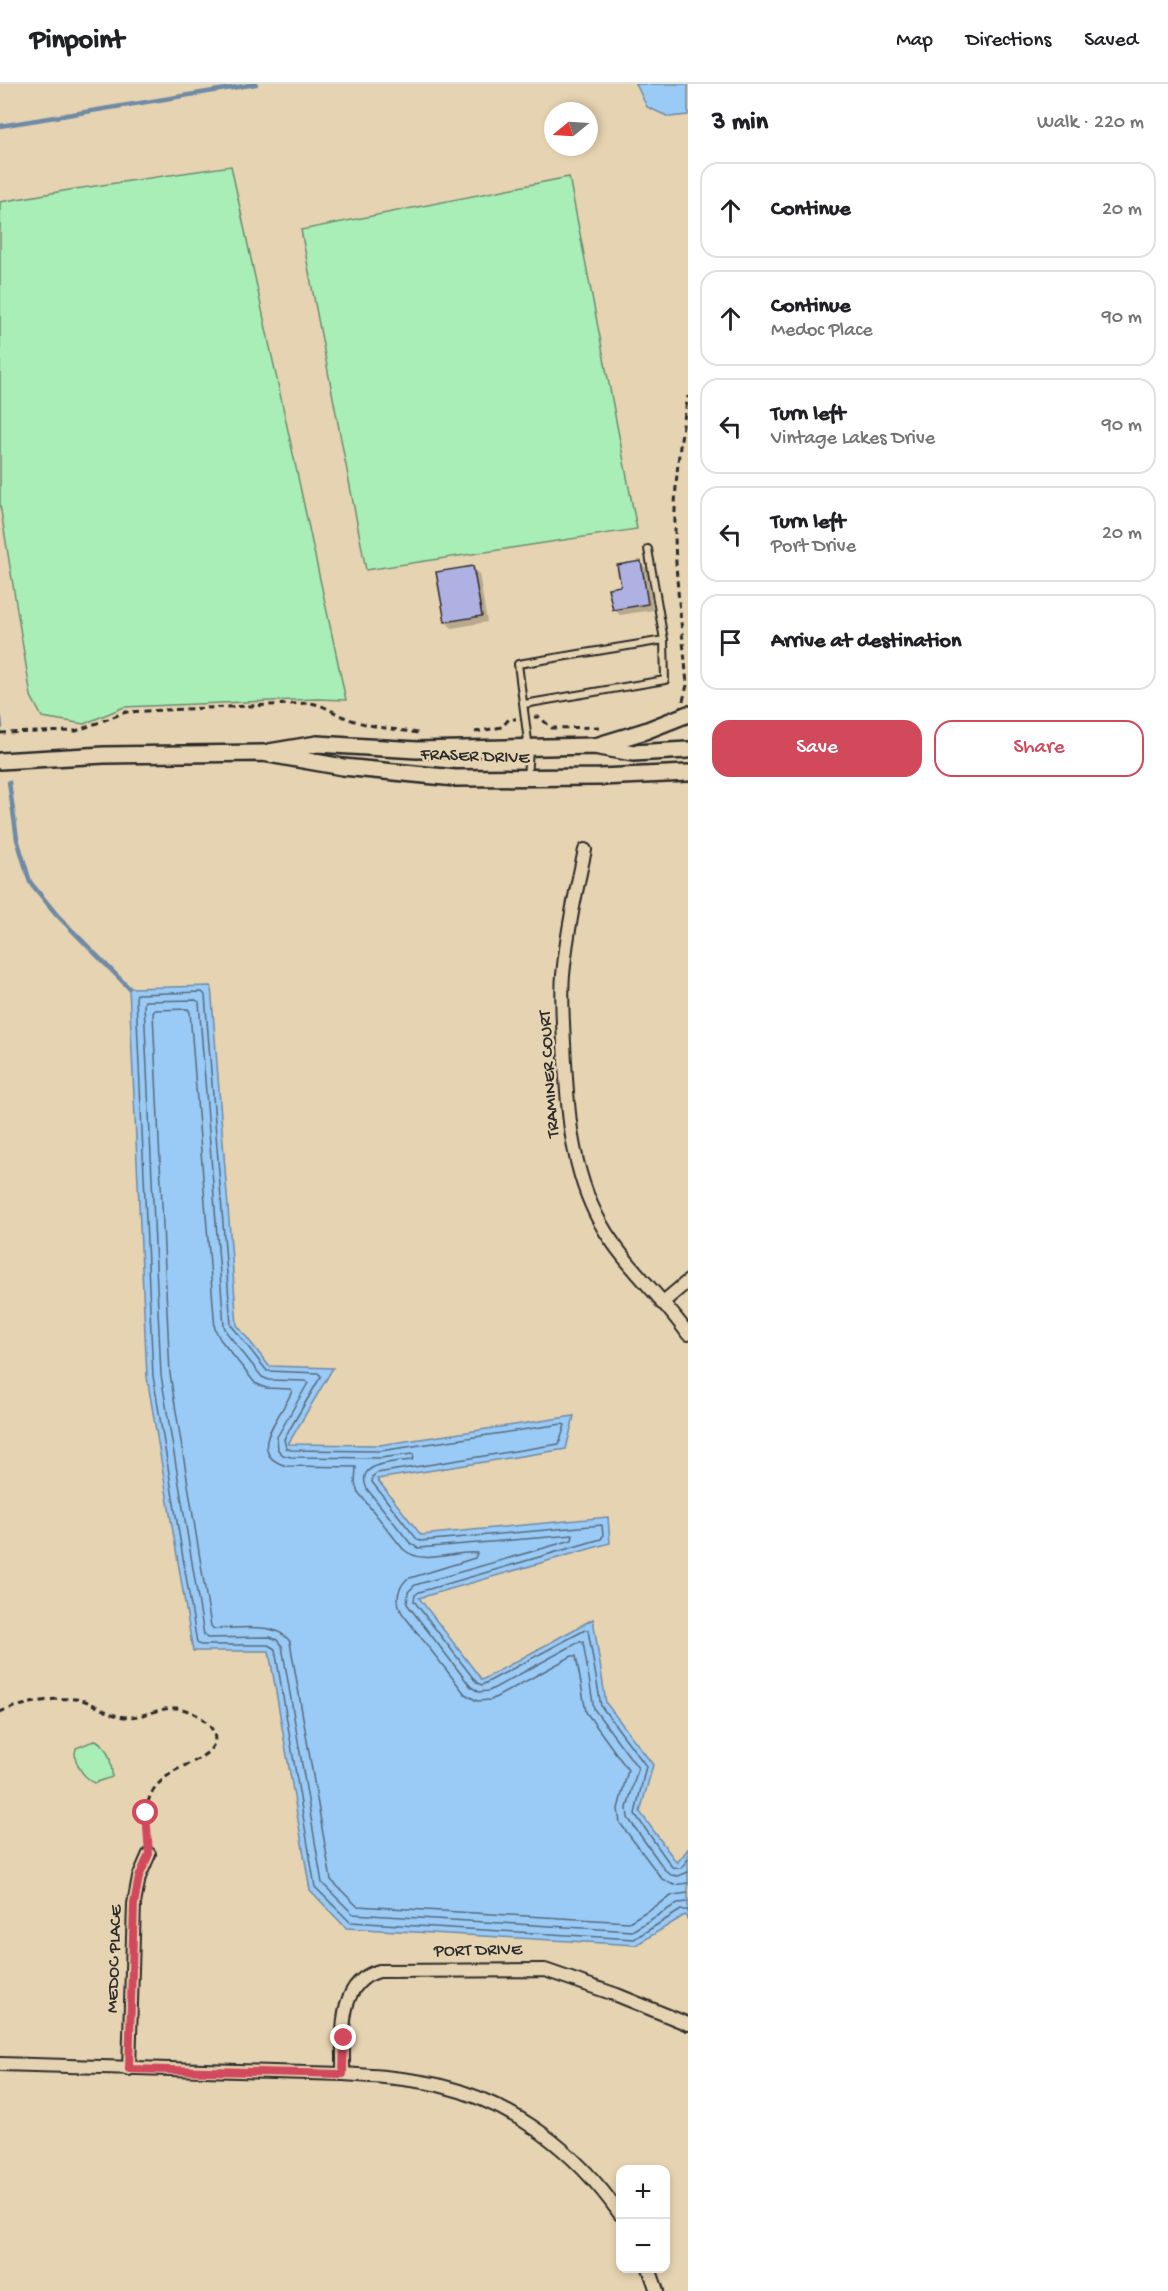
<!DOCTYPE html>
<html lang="en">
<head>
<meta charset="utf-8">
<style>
  :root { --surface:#fff; --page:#f6f6f6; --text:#202124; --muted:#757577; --line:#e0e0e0; --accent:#d1495b }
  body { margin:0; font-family:"Gochi Hand",sans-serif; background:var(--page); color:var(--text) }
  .controls { position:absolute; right:18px; bottom:18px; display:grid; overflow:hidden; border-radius:12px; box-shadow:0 3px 9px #0003 }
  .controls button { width:54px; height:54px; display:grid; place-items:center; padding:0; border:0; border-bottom:2px solid var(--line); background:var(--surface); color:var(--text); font:30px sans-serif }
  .compass { position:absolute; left:544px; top:18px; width:54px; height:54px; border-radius:50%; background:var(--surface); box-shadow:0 3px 9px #0003; rotate:252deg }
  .stop { position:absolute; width:18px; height:18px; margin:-14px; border:4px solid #d1495b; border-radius:50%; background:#fff }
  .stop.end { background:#d1495b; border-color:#fff; box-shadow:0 2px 6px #0008 }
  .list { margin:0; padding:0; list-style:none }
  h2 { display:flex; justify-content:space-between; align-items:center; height:78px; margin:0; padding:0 24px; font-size:26px }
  h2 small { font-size:20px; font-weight:400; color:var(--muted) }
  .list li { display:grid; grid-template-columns:39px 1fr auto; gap:18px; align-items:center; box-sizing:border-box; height:96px; margin:0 12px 12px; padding:0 12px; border:2px solid var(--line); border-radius:18px }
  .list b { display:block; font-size:22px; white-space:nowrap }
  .list p { margin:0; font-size:20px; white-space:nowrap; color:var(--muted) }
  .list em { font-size:20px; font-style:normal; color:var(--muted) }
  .actions { display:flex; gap:12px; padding:18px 24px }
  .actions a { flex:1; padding:14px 0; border:2px solid var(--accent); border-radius:18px; text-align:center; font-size:21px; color:var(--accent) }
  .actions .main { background:var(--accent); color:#fff }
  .icon { flex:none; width:33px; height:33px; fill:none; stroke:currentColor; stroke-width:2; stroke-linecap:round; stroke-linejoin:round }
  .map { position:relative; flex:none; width:688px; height:2207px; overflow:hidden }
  header { display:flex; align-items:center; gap:36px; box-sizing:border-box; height:84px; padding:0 30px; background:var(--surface); border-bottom:2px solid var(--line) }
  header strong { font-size:28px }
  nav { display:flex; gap:33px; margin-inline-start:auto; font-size:21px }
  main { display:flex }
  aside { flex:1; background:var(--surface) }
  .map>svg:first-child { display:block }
</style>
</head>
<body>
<header>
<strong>Pinpoint</strong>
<nav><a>Map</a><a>Directions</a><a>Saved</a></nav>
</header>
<main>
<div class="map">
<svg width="688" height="2207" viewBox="0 0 688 2207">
  <rect width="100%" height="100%" fill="#e6d3b1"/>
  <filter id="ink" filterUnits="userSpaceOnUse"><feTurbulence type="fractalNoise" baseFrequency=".0167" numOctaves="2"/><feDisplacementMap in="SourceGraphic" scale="12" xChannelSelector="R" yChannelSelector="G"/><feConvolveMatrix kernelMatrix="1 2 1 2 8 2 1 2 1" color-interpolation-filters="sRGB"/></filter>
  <g filter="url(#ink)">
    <g fill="#a9edb7" stroke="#6a8c71" stroke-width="1.5">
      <path d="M231,82L346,616L317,615L124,623L84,640L42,633L31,612L0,421V118L75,105Z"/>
      <path d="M569,93L637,445L366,486L301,146Z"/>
      <path d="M96,1656C109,1664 112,1679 112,1693L94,1699C83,1693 72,1677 76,1664Z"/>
    </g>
    <g fill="#9acaf6" stroke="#6e8aa5" stroke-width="1.5">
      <path d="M636,0H688V31L669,33L647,23Z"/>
      <path d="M211,902L237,1241L269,1282L333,1284L288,1360L380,1361L574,1332L566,1365L377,1395L421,1451L608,1433L610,1459L419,1514L482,1596L593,1535L606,1619L653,1681L640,1728L677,1779L688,1765V1836L685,1831L636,1861L346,1844L310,1806L269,1567H193L147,1293L129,904Z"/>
    </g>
    <g fill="#0003">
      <path d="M640,478L646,484L653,526L620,531L614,525Z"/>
      <path d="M473,484L479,490L487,538L452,544L446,538Z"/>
    </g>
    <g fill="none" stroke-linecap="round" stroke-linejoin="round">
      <g stroke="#576b7c" stroke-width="1.5">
        <path d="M688,1775L681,1784L672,1783L635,1730L646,1682L601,1622L588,1546H585L482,1601L477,1599L414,1517L415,1511L419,1508L601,1455L603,1452L602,1441L420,1457L416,1454L372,1398L373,1392L377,1389L559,1360L565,1341L562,1340L380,1367L291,1366L286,1364L284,1355L321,1292L318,1289L267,1287L231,1241L205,911L202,908L137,910L136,913L153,1292L197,1559L200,1561H268L275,1565L315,1803L350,1838L634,1855L681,1826H688"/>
        <path d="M688,1788L678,1792L671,1791L665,1786L628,1734L627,1724L638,1684L594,1625L583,1558H579L489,1607L479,1608L471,1603L407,1520L408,1508L415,1501L572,1456L573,1451L418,1464L410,1459L367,1405C354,1378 395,1378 412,1376L414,1373L413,1370L380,1374L291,1373L283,1371L278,1366L277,1353L308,1299L305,1297L269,1296L262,1293L227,1249L224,1242L199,918L196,916L145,917L144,920L161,1291L204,1551L207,1554L270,1553L277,1556L282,1562L322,1799L353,1830L632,1847L678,1819L688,1818"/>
        <path d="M688,1799L674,1801L662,1795L620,1739L618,1725L628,1686L586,1628L576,1572H572L491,1616L477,1617L465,1610L402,1529C395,1516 397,1505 407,1495L475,1474L477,1469C454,1466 423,1483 403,1465L358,1408L355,1399L356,1383L287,1382C242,1370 284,1329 292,1307L290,1305L266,1304L255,1299L220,1255L215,1245L190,928L188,925L155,926L153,929L170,1290L211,1542L214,1545C237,1545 277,1537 290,1558L331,1796L357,1822L629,1838L673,1811L688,1809"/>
      </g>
      <g stroke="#6e8aa5" stroke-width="4.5">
        <path d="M0,42L256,0"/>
        <path d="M0,634L1,643"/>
        <path d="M9,698L17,755L30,798L57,831L129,904"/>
      </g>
    </g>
    <g fill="#afb1e2" stroke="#2b2b2b" stroke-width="1.5">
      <path d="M641,477L648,520L613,526L608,504L621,502L617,481Z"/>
      <path d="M473,482L482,532L445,538L436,488Z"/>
    </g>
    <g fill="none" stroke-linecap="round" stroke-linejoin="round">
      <g stroke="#2b2b2b" stroke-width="10">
        <g id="service">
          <path d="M524,620L665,596L664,556"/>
          <path d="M527,694L529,665L518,580L664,556L648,465"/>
        </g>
      </g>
      <g stroke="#2b2b2b" stroke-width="16">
        <g id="minor">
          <path d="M585,766C576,807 567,848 563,891C561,913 563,937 564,959C567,1021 570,1085 601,1140C624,1181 661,1211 688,1250"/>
          <path d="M662,1219L688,1197"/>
          <path d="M0,1980L343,1990C375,1992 407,1994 438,2001C514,2019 576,2067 620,2130"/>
          <path d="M129,1985L134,1820L139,1793L149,1770"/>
          <path d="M343,1990C344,1954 335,1899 379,1887L545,1886L617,1911L688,1940"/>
          <path d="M649,2184L657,2207"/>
        </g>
      </g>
      <g stroke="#2b2b2b" stroke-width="20">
        <g id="tertiary">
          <path d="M599,661L645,647L688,630"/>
          <path d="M269,668L317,660L417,666L594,662L633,669L688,666"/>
          <path d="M0,677L104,671L263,669L343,683L455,694L600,693L688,689"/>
        </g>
      </g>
      <g stroke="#2b2b2b" stroke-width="3" stroke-dasharray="6 4.5" stroke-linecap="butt">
        <path d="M683,617L687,601C683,549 675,497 675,445C674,400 680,356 688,312"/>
        <path d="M534,633H539L552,644L602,643"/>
        <path d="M475,648L502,643L509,635H516"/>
        <path d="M0,649L76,647L126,628L309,619C323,620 332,628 344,633C367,643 394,645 418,649"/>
        <path d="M0,1628C19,1620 66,1610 85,1617C101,1623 110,1633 128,1633C145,1633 161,1623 177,1624C189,1626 202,1632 209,1641C230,1667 189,1678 174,1687C167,1692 159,1698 154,1705C143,1721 146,1741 148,1759"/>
      </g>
      <use href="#service" stroke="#e6d3b1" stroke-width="6"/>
      <use href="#minor" stroke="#e6d3b1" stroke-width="12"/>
      <use href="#tertiary" stroke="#e6d3b1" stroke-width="15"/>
    </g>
  </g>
  <g fill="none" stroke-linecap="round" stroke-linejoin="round" filter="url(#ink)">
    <path stroke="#d1495b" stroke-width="8" d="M146,1729L149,1770L139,1793L134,1820L129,1985L343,1990L344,1954"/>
  </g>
  <g text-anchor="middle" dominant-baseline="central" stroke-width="5" stroke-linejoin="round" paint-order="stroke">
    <g font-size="18" fill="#2b2b2b" stroke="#e6d3b1">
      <text transform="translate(475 673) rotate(2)">FRASER DRIVE</text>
      <text transform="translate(550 990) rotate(-94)">TRAMINER COURT</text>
      <text transform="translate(478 1867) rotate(-1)">PORT DRIVE</text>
      <text transform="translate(115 1875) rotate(-88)">MEDOC PLACE</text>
    </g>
  </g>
</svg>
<div class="controls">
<button>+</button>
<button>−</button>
</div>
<svg class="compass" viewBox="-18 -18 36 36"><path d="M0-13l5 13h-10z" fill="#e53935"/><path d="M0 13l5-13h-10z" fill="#757577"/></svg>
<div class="stop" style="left:146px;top:1729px"></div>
<div class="stop end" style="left:344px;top:1954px"></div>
</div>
<aside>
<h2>3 min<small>Walk · 220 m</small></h2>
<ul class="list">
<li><svg class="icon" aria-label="ahead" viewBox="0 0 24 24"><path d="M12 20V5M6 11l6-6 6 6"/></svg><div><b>Continue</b></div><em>20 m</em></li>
<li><svg class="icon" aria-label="ahead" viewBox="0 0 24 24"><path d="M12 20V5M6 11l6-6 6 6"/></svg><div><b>Continue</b><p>Medoc Place</p></div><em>90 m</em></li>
<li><svg class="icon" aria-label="left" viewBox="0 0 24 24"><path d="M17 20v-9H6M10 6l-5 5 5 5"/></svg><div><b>Turn left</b><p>Vintage Lakes Drive</p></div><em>90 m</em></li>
<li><svg class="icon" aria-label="left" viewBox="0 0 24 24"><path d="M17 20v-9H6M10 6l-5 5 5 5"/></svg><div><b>Turn left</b><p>Port Drive</p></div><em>20 m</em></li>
<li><svg class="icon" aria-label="arrive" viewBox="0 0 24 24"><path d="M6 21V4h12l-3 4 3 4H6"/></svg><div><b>Arrive at destination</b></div></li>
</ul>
<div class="actions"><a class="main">Save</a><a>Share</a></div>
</aside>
</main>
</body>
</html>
